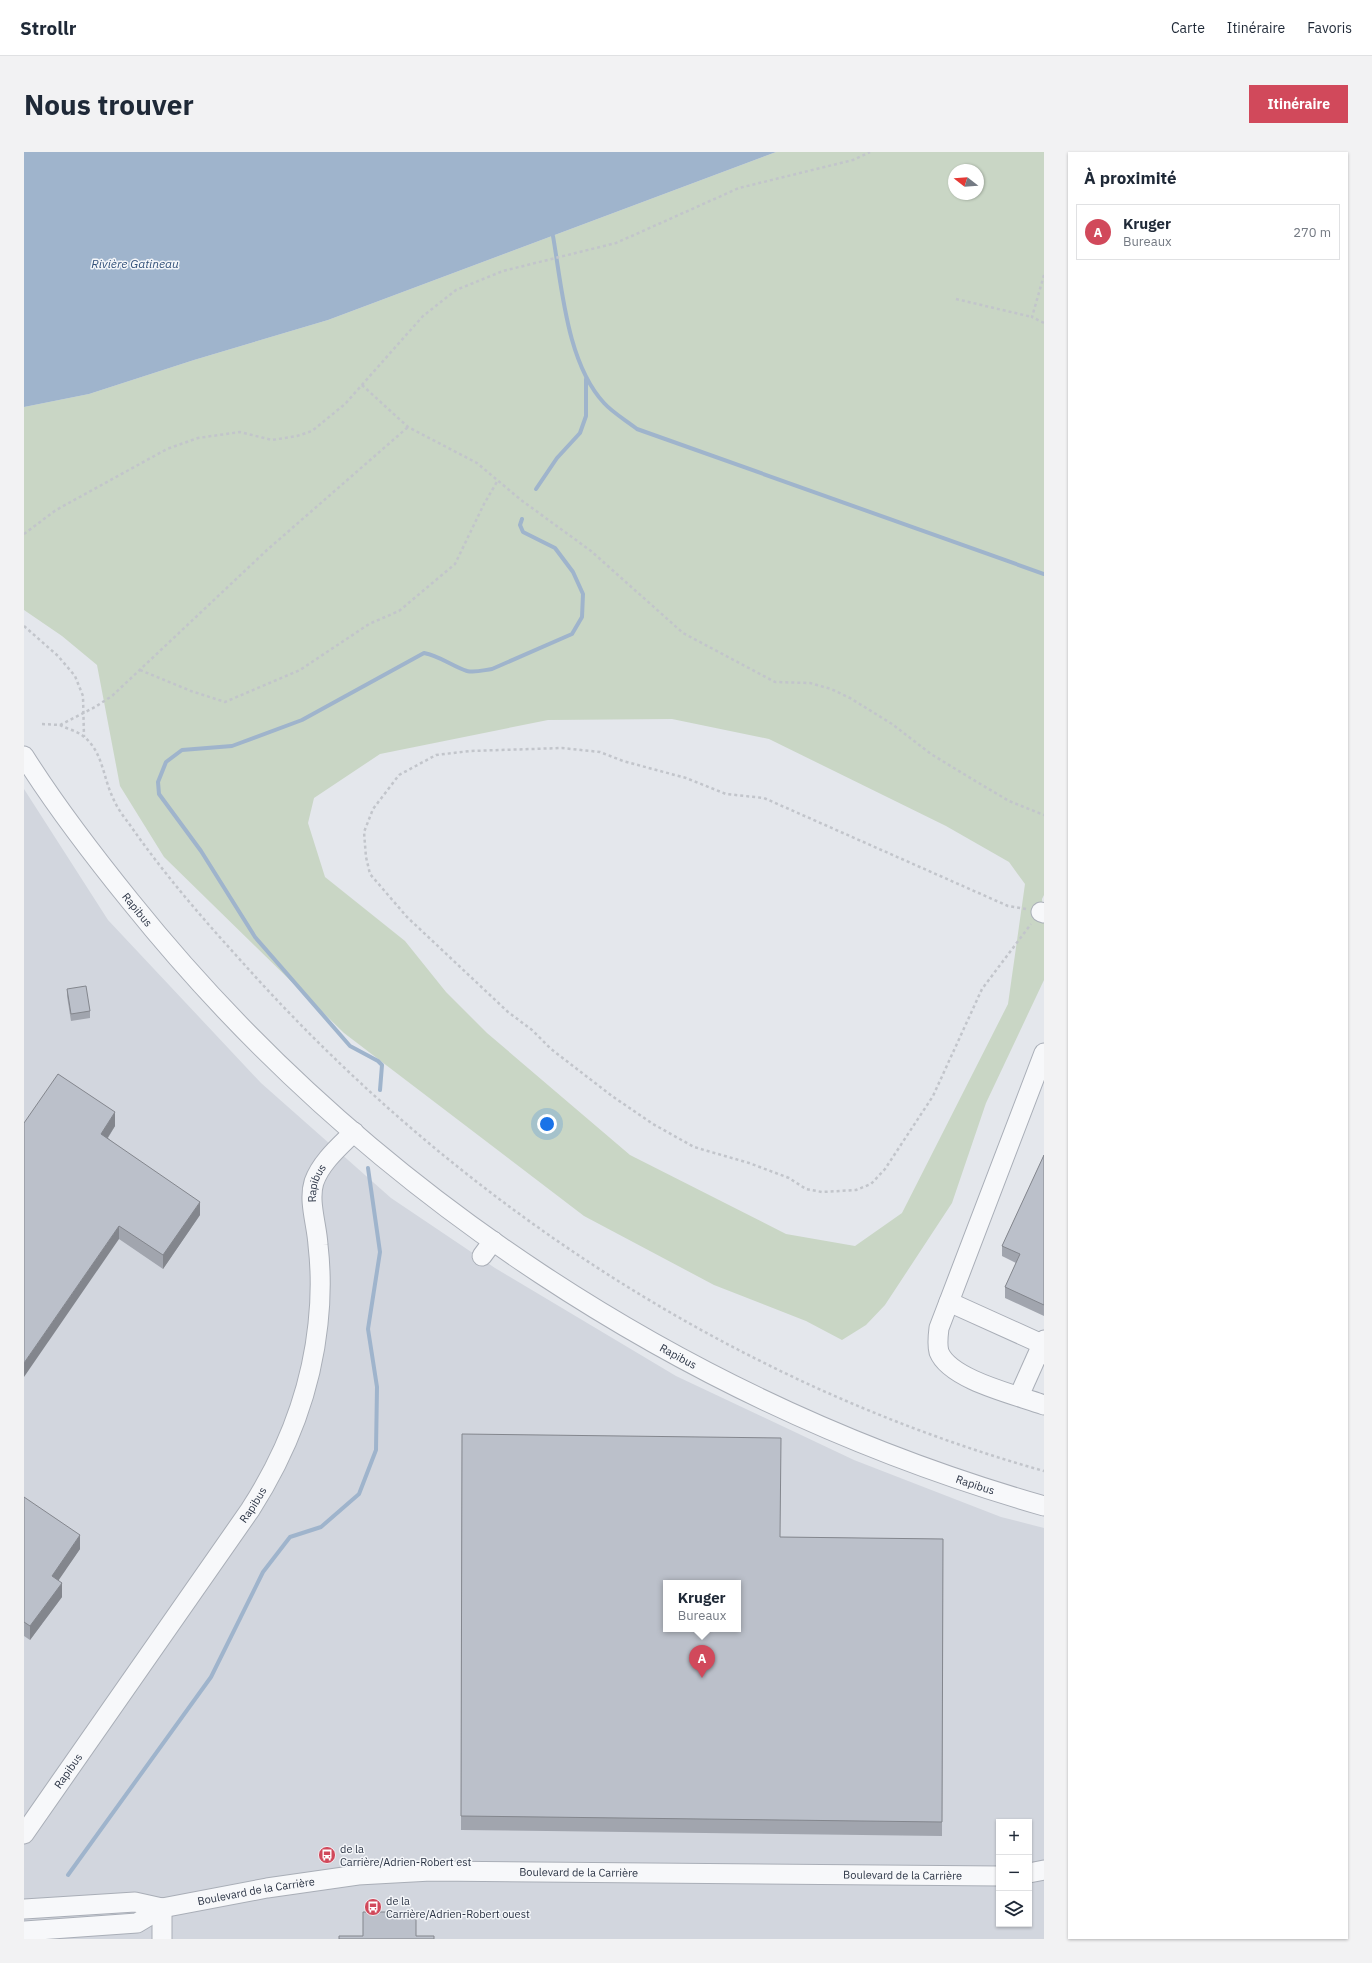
<!DOCTYPE html>
<html lang="fr">
<head>
<meta charset="utf-8">
<style>
  :root { --surface:#fff; --page:#f2f2f3; --text:#1f2937; --muted:#747a83; --line:#e0e1e3; --accent:#d1495b }
  body { margin:0; font-family:"IBM Plex Sans",sans-serif; background:var(--page); color:var(--text) }
  .controls { position:absolute; right:12px; bottom:12px; display:grid; overflow:hidden; border-radius:0px; box-shadow:0 1px 3px #0004 }
  .controls button { width:36px; height:36px; display:grid; place-items:center; padding:0; border:0; border-bottom:1px solid var(--line); background:var(--surface); color:var(--text); font:20px sans-serif }
  .compass { position:absolute; left:924px; top:12px; width:36px; height:36px; border-radius:50%; background:var(--surface); box-shadow:0 1px 3px #0004; rotate:287deg }
  .you { position:absolute; left:523px; top:972px; width:14px; height:14px; margin:-10px; border:3px solid #fff; border-radius:50%; background:#1a73e8; box-shadow:0 0 0 6px #1a73e833 }
  .badge { display:grid; place-items:center; width:26px; height:26px; border-radius:50%; background:var(--accent); color:#fff; font-size:13px; font-weight:700 }
  .pin { position:absolute; translate:-50% -33px; filter:drop-shadow(0 1px 2px #0008) }
  .pin::after { content:''; position:absolute; top:21px; width:14px; height:12px; background:inherit; clip-path:polygon(0 0,100% 0,50% 100%) }
  .popup { position:absolute; left:639px; top:1428px; width:78px; height:52px; box-sizing:border-box; display:grid; place-content:center; border-radius:0px; background:var(--surface); filter:drop-shadow(0 1px 3px #0005); font-size:13px; white-space:nowrap; color:var(--muted) }
  .popup b { font-size:15px; color:var(--text) }
  .popup::after { content:''; position:absolute; left:50%; top:100%; margin-left:-8px; border:8px solid transparent; border-top-color:var(--surface) }
  .list { margin:0; padding:0; list-style:none }
  h2 { display:flex; justify-content:space-between; align-items:center; height:52px; margin:0; padding:0 16px; font-size:17px }
  h2 small { font-size:13px; font-weight:400; color:var(--muted) }
  .list li { display:grid; grid-template-columns:26px 1fr auto; gap:12px; align-items:center; box-sizing:border-box; height:56px; margin:0 8px 8px; padding:0 8px; border:1px solid var(--line); border-radius:0px }
  .list b { display:block; font-size:15px; white-space:nowrap }
  .list p { margin:0; font-size:13px; white-space:nowrap; color:var(--muted) }
  .list em { font-size:13px; font-style:normal; color:var(--muted) }
  .icon { flex:none; width:22px; height:22px; fill:none; stroke:currentColor; stroke-width:2; stroke-linecap:round; stroke-linejoin:round }
  .map { position:relative; flex:none; width:1020px; height:1787px; overflow:hidden; border-radius:0px }
  header { display:flex; align-items:center; gap:24px; box-sizing:border-box; height:56px; padding:0 20px; background:var(--surface); border-bottom:1px solid var(--line) }
  header strong { font-size:19px }
  nav { display:flex; gap:22px; margin-inline-start:auto; font-size:14px }
  .intro { display:flex; align-items:center; justify-content:space-between; box-sizing:border-box; height:96px; padding:0 24px }
  h1 { margin:0; font-size:28px }
  .button { padding:10px 18px; border-radius:0px; background:var(--accent); color:#fff; font-size:14px; font-weight:700 }
  main { display:flex; gap:24px; padding:0 24px }
  aside { flex:1; background:var(--surface); border-radius:0px; box-shadow:0 1px 3px #0004 }
  .map>svg:first-child { display:block }
</style>
</head>
<body>
<header>
<strong>Strollr</strong>
<nav><a>Carte</a><a>Itinéraire</a><a>Favoris</a></nav>
</header>
<div class="intro"><h1>Nous trouver</h1><a class="button">Itinéraire</a></div>
<main>
<div class="map">
<svg width="1020" height="1787" viewBox="0 0 1020 1787">
  <rect width="100%" height="100%" fill="#e4e7ec"/>
  <path fill="#d2d6de" fill-rule="evenodd" d="M0,637L84,768L237,931L367,1046L471,1116L652,1224L830,1308L977,1365L1020,1376V1787H0ZM642,1431H714V1477H642ZM975,1670H1005V1772H975Z"/>
  <path fill="#c9d6c5" fill-rule="evenodd" d="M752,0H1020V743L1018,747L1020,769V828L962,951L928,1051L861,1153L842,1173L818,1188L782,1169L690,1133L560,1064L320,881L140,705L96,634L73,513L38,484L0,458V255L65,242L170,208L304,168ZM930,18H954V42H930ZM648,567L745,587L922,674L985,710L1001,732L984,852L878,1061L831,1094L762,1082L606,1003L463,881L422,840L381,789L301,725L284,671L290,646L356,602L524,568Z"/>
  <path fill="#9fb4cc" d="M0,0H752L304,168L170,208L65,242L0,255Z"/>
  <g fill="none" stroke-linecap="round" stroke-linejoin="round">
    <g stroke="#9fb4cc" stroke-width="4">
      <path d="M529,84C538,136 543,211 580,251C589,261 603,269 613,277L1020,422"/>
      <path d="M512,337L533,306L556,281L562,264V227"/>
      <path d="M356,938L358,913L354,909L326,894L231,785L177,699L135,642L134,630L142,610L158,598L208,594L278,568L400,501C416,504 428,514 443,519C451,521 460,518 468,517L548,482L558,465L559,442L549,420L531,396L499,380L496,373L498,367"/>
      <path d="M44,1723L187,1525L239,1420L266,1385L297,1375L335,1342L352,1298L353,1235L344,1177L356,1100L344,1016"/>
    </g>
    <g stroke="#a9aeb7" stroke-width="21">
      <g id="minor">
        <path id="s1" d="M0,604C32,655 69,703 107,750C339,1039 664,1252 1020,1354"/>
        <path d="M1017,760L1020,761"/>
        <path d="M1020,901L915,1176C914,1184 913,1193 915,1200C926,1228 993,1243 1020,1253"/>
        <path d="M458,1104L469,1089"/>
        <path d="M925,1150L1018,1192"/>
        <path d="M995,1244L1020,1188"/>
        <path id="s2" d="M0,1682L226,1358C262,1302 287,1239 294,1172C297,1145 297,1119 294,1093C293,1073 284,1049 290,1030C297,1010 316,994 330,980"/>
        <path d="M1005,1721L1020,1718"/>
        <path d="M138,1756V1787"/>
        <path d="M0,1757L111,1750L138,1756"/>
        <path id="s3" d="M0,1779L113,1771L138,1756L243,1736L334,1723L407,1719L975,1724"/>
      </g>
    </g>
    <g stroke="#c2c5cb" stroke-width="2.5" stroke-dasharray="3 3" stroke-linecap="butt">
      <path d="M1020,123L1008,165L1020,171"/>
      <path d="M932,147L1008,165"/>
      <path d="M338,233L384,275L453,311L497,348L567,399L659,481L751,530L786,531L807,537L826,546L868,572L907,602L948,627L985,649L1020,663"/>
      <path d="M0,382L32,358L143,297L174,286L216,280L248,288L273,284L288,279L321,252L399,164L432,138L479,119L592,91L715,36L829,8L846,0"/>
      <path d="M0,474L34,504L51,524L59,544L60,585"/>
      <path d="M116,518L167,539L201,550L276,518L345,472L375,459L431,412L460,352L474,328"/>
      <path d="M18,572L36,573L71,555L88,544L243,398L384,275"/>
      <path d="M36,573C43,577 53,579 59,584C79,599 79,626 89,646C93,656 100,665 106,673C140,722 179,767 219,811C432,1050 710,1232 1020,1319"/>
      <path d="M1002,757L984,754L740,646L702,642L662,626L599,609L576,600L538,596L446,599L412,603L375,623L349,657L340,680L342,705L346,722L383,765L484,860L508,878L527,897L588,944L629,972L670,995L725,1011L765,1026L782,1037L798,1040L832,1038L847,1032L861,1017L909,944L958,837L1007,772"/>
    </g>
    <use href="#minor" stroke="#f7f8fa" stroke-width="19"/>
  </g>
  <g fill="#a1a5ae">
    <path d="M43,837L66,859V866L47,869L43,844Z"/>
    <path d="M0,971L91,974L84,986L176,1063L139,1117L95,1087Z"/>
    <path d="M1020,1003V1164L981,1146V1135L992,1111L978,1104V1094Z"/>
    <path d="M438,1282L756,1385L919,1387L918,1684L437,1678Z"/>
    <path d="M0,1345L56,1397L34,1428L38,1445L6,1488L0,1484Z"/>
  </g>
  <g fill="#83868d">
    <path d="M91,960V974L77,996V982Z"/>
    <path d="M176,1050V1063L139,1117V1103Z"/>
    <path d="M95,1074V1087L0,1225V1211Z"/>
    <path d="M56,1383V1397L28,1438V1424Z"/>
    <path d="M38,1431V1445L6,1488V1474Z"/>
  </g>
  <g fill="#bbc0ca" stroke="#83868d" fill-rule="evenodd">
    <path d="M62,834L66,859L47,862L43,837Z"/>
    <path d="M34,922L91,960L77,982L176,1050L139,1103L95,1074L0,1211V971Z"/>
    <path d="M1020,1003V1153L981,1135L996,1102L978,1094Z"/>
    <path d="M438,1282L757,1286L756,1385L919,1387L918,1670L437,1664ZM642,1431H714V1477H642Z"/>
    <path d="M0,1345L56,1383L28,1424L38,1431L6,1474L0,1470Z"/>
    <path d="M339,1760H392V1784H410V1787H315V1784H339Z"/>
  </g>
  <defs>
    <g id="bus-disc" transform="scale(0.9)"><circle r="9.5" fill="#d1495b" stroke="#f4f6f9"/><path d="M-5-6H5V4H4V6H2V4H-2V6H-4V4H-5ZM-3.5-4V0h7V-4ZM-3.5 1.2v1.5H-2V1.2ZM2 1.2v1.5H3.5V1.2Z" fill="#fff"/></g>
  </defs>
  <g fill-rule="evenodd">
    <use href="#bus-disc" x="303" y="1703"/>
    <use href="#bus-disc" x="349" y="1755"/>
  </g>
  <g text-anchor="middle" dominant-baseline="central" stroke-width="3" stroke-linejoin="round" paint-order="stroke">
    <g font-size="11" fill="#2b3445" stroke="#f4f6f9">
      <text stroke="none"><textPath href="#s1" startOffset="191">Rapibus</textPath></text>
      <text stroke="none"><textPath href="#s2" startOffset="737">Rapibus</textPath></text>
      <text stroke="none"><textPath href="#s1" startOffset="897">Rapibus</textPath></text>
      <text stroke="none"><textPath href="#s1" startOffset="1221">Rapibus</textPath></text>
      <text stroke="none"><textPath href="#s2" startOffset="401">Rapibus</textPath></text>
      <text stroke="none"><textPath href="#s2" startOffset="77">Rapibus</textPath></text>
      <text stroke="none"><textPath href="#s3" startOffset="562">Boulevard de la Carrière</textPath></text>
      <text stroke="none"><textPath href="#s3" startOffset="886">Boulevard de la Carrière</textPath></text>
      <text stroke="none"><textPath href="#s3" startOffset="238">Boulevard de la Carrière</textPath></text>
    </g>
    <g font-size="11" fill="#2b3445" stroke="#f4f6f9" text-anchor="start">
      <text x="316" y="1697">de la<tspan x="316" dy="13">Carrière/Adrien-Robert est</tspan></text>
      <text x="362" y="1749">de la<tspan x="362" dy="13">Carrière/Adrien-Robert ouest</tspan></text>
    </g>
    <g font-size="12" font-style="italic" fill="#34527a" stroke="#f4f6f9">
      <text x="111" y="111">Rivière Gatineau</text>
    </g>
  </g>
</svg>
<div class="controls">
<button>+</button>
<button>−</button>
<button><svg class="icon" aria-label="layers" viewBox="0 0 24 24"><path d="M12 4l9 5-9 5-9-5zM3 14l9 5 9-5"/></svg></button>
</div>
<svg class="compass" viewBox="-18 -18 36 36"><path d="M0-13l5 13h-10z" fill="#e53935"/><path d="M0 13l5-13h-10z" fill="#747a83"/></svg>
<div class="you"></div>
<div class="pin badge" style="left:678px;top:1526px">A</div>
<div class="popup"><b>Kruger</b>Bureaux</div>
</div>
<aside>
<h2>À proximité<small></small></h2>
<ul class="list">
<li><span class="badge">A</span><div><b>Kruger</b><p>Bureaux</p></div><em>270 m</em></li>
</ul>
</aside>
</main>
</body>
</html>
